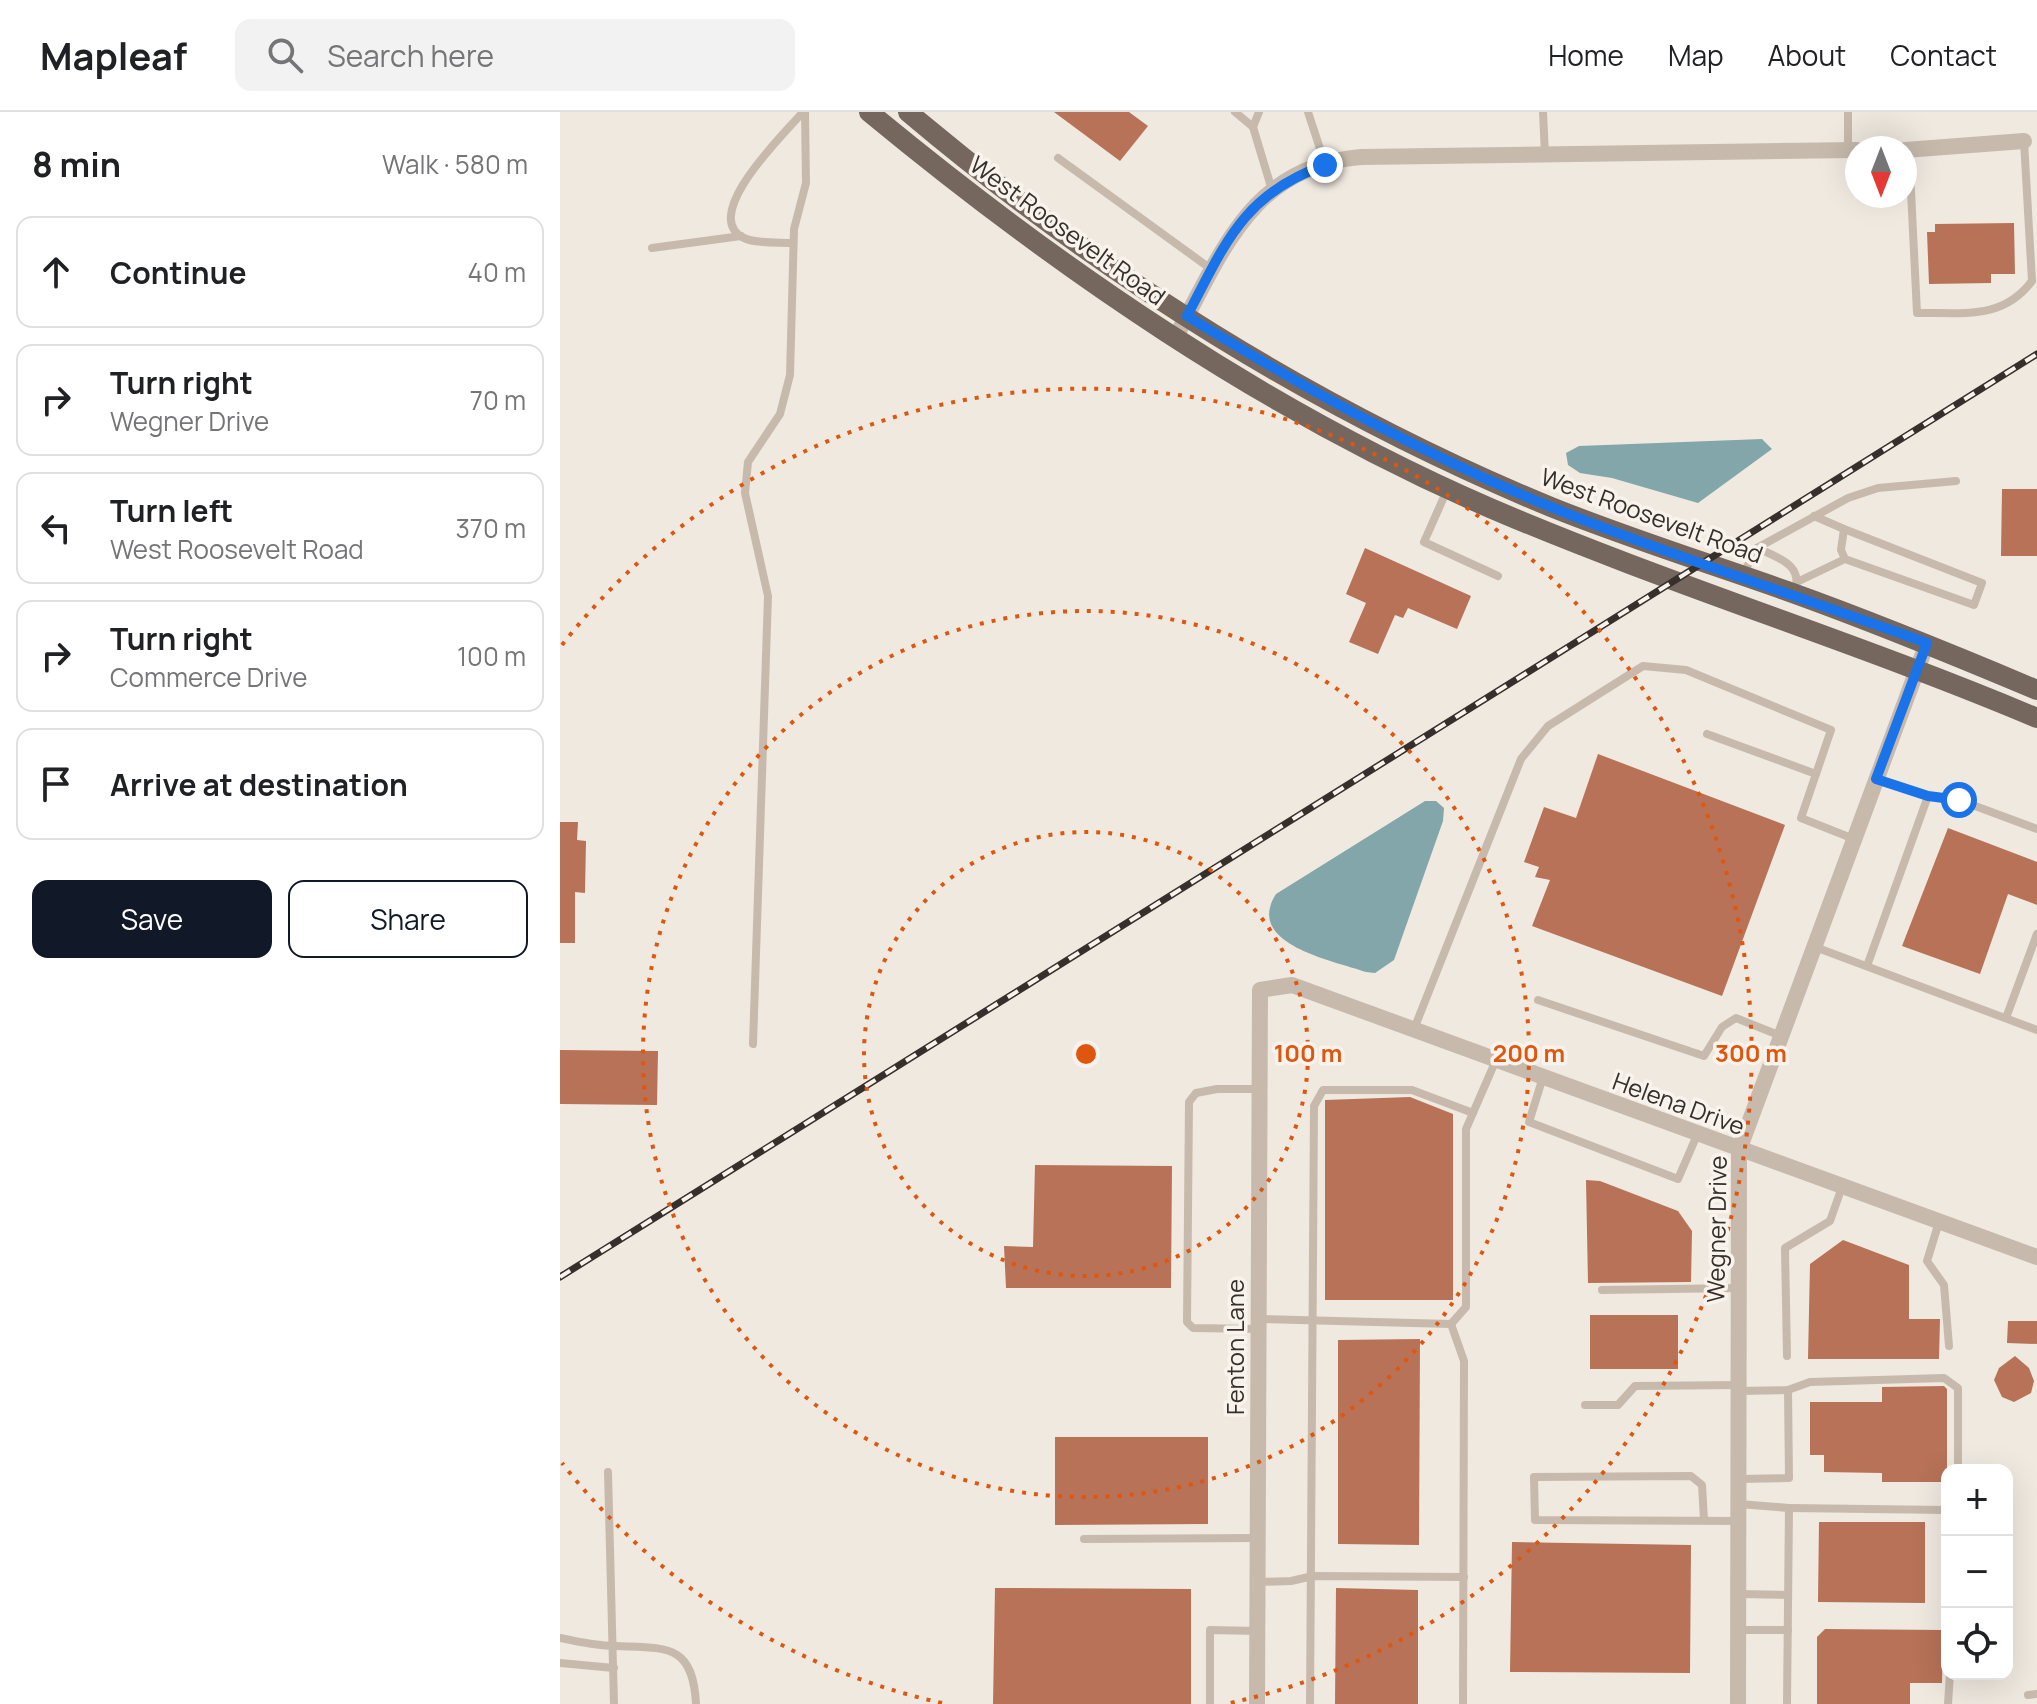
<!DOCTYPE html>
<html lang="en">
<head>
<meta charset="utf-8">
<style>
  :root { --surface:#fff; --page:#f2f2f2; --text:#202124; --muted:#757577; --line:#e0e0e0; --accent:#111827 }
  body { margin:0; font-family:Manrope,sans-serif; background:var(--page); color:var(--text) }
  .controls { position:absolute; right:24px; bottom:24px; display:grid; overflow:hidden; border-radius:16px; box-shadow:0 8px 32px #0002 }
  .controls button { width:72px; height:72px; display:grid; place-items:center; padding:0; border:0; border-bottom:2px solid var(--line); background:var(--surface); color:var(--text); font:40px sans-serif }
  .compass { position:absolute; left:1285px; top:24px; width:72px; height:72px; border-radius:50%; background:var(--surface); box-shadow:0 8px 32px #0002; rotate:180deg }
  .stop { position:absolute; width:24px; height:24px; margin:-18px; border:6px solid #1a73e8; border-radius:50%; background:#fff }
  .stop.end { background:#1a73e8; border-color:#fff; box-shadow:0 2px 8px #0008 }
  .list { margin:0; padding:0; list-style:none }
  h2 { display:flex; justify-content:space-between; align-items:center; height:104px; margin:0; padding:0 32px; font-size:34px }
  h2 small { font-size:26px; font-weight:400; color:var(--muted) }
  .list li { display:grid; grid-template-columns:52px 1fr auto; gap:24px; align-items:center; box-sizing:border-box; height:112px; margin:0 16px 16px; padding:0 16px; border:2px solid var(--line); border-radius:16px }
  .list b { display:block; font-size:30px; white-space:nowrap }
  .list p { margin:0; font-size:26px; white-space:nowrap; color:var(--muted) }
  .list em { font-size:26px; font-style:normal; color:var(--muted) }
  .actions { display:flex; gap:16px; padding:24px 32px }
  .actions a { flex:1; padding:18px 0; border:2px solid var(--accent); border-radius:16px; text-align:center; font-size:28px; color:var(--accent) }
  .actions .main { background:var(--accent); color:#fff }
  .icon { flex:none; width:44px; height:44px; fill:none; stroke:currentColor; stroke-width:2; stroke-linecap:round; stroke-linejoin:round }
  .map { position:relative; flex:none; width:1477px; height:1592px; overflow:hidden }
  header { display:flex; align-items:center; gap:48px; box-sizing:border-box; height:112px; padding:0 40px; background:var(--surface); border-bottom:2px solid var(--line) }
  header strong { font-size:38px }
  nav { display:flex; gap:44px; margin-inline-start:auto; font-size:28px }
  .search { width:560px; height:72px; background:var(--page); display:flex; align-items:center; gap:20px; box-sizing:border-box; padding:0 28px; border-radius:16px; color:var(--muted); font-size:30px }
  main { display:flex }
  aside { flex:1; background:var(--surface) }
  .map>svg:first-child { display:block }
</style>
</head>
<body>
<header>
<strong>Mapleaf</strong>
<div class="search"><svg class="icon" aria-label="search" viewBox="0 0 24 24"><circle cx="10" cy="10" r="6"/><path d="M15 15l6 6"/></svg>Search here</div>
<nav><a>Home</a><a>Map</a><a>About</a><a>Contact</a></nav>
</header>
<main>
<aside>
<h2>8 min<small>Walk · 580 m</small></h2>
<ul class="list">
<li><svg class="icon" aria-label="ahead" viewBox="0 0 24 24"><path d="M12 20V5M6 11l6-6 6 6"/></svg><div><b>Continue</b></div><em>40 m</em></li>
<li><svg class="icon" aria-label="right" viewBox="0 0 24 24"><path d="M7 20v-9h11M14 6l5 5-5 5"/></svg><div><b>Turn right</b><p>Wegner Drive</p></div><em>70 m</em></li>
<li><svg class="icon" aria-label="left" viewBox="0 0 24 24"><path d="M17 20v-9H6M10 6l-5 5 5 5"/></svg><div><b>Turn left</b><p>West Roosevelt Road</p></div><em>370 m</em></li>
<li><svg class="icon" aria-label="right" viewBox="0 0 24 24"><path d="M7 20v-9h11M14 6l5 5-5 5"/></svg><div><b>Turn right</b><p>Commerce Drive</p></div><em>100 m</em></li>
<li><svg class="icon" aria-label="arrive" viewBox="0 0 24 24"><path d="M6 21V4h12l-3 4 3 4H6"/></svg><div><b>Arrive at destination</b></div></li>
</ul>
<div class="actions"><a class="main">Save</a><a>Share</a></div>
</aside>
<div class="map">
<svg width="1477" height="1592" viewBox="0 0 1477 1592">
  <rect width="100%" height="100%" fill="#f0e9e0"/>
  <g fill="#82a6aa">
    <path d="M1202,327L1212,337L1138,391L1052,366L1020,361L1008,353L1006,341L1019,334Z"/>
    <path d="M865,689H876L884,696L883,709L834,848L815,861L806,860C772,848 684,832 716,782Z"/>
  </g>
  <g fill="#b77257">
    <path d="M494,0H569L588,14L560,49Z"/>
    <path d="M1454,111L1455,162H1431V171L1369,172L1367,120H1375V112Z"/>
    <path d="M1442,377H1477V444H1441Z"/>
    <path d="M805,436L911,484L897,517L848,496L843,506L835,503L818,542L789,530L806,491L786,482Z"/>
    <path d="M1038,642L1225,713L1162,884L972,814L990,768L975,765L979,755L964,750L984,695L1016,706Z"/>
    <path d="M0,710H18L17,728L26,729L25,781L15,780V831H0Z"/>
    <path d="M1388,716L1477,750V793L1448,782L1420,862L1342,834Z"/>
    <path d="M0,938L98,939L97,993L0,992Z"/>
    <path d="M850,985L893,1002V1188H765V988Z"/>
    <path d="M475,1053L612,1054L611,1176H446L444,1134L473,1135Z"/>
    <path d="M1026,1068L1040,1069L1118,1099L1132,1119L1131,1170L1028,1171Z"/>
    <path d="M1283,1128L1349,1153V1207H1380L1379,1247H1248L1250,1152Z"/>
    <rect x="1030" y="1203" width="88" height="54"/>
    <path d="M1448,1209H1477V1232L1447,1231Z"/>
    <path d="M860,1227L859,1433L778,1432V1228Z"/>
    <path d="M1455,1244L1469,1256L1474,1269L1471,1281L1454,1290L1442,1285L1434,1268L1439,1256Z"/>
    <path d="M1384,1274L1387,1277V1370H1322V1361L1264,1360V1343H1250V1290H1322V1275Z"/>
    <path d="M495,1325H648V1412L495,1413Z"/>
    <path d="M1259,1410H1365V1491L1258,1490Z"/>
    <path d="M952,1430L1131,1433L1130,1561L950,1560Z"/>
    <path d="M435,1476L631,1477V1592H433Z"/>
    <path d="M776,1476L858,1478V1592H775Z"/>
    <path d="M1265,1517L1383,1518L1382,1571H1350V1592H1257V1525Z"/>
  </g>
  <g fill="none" stroke-linecap="round" stroke-linejoin="round">
    <g stroke="#c7baad" stroke-width="8">
      <path d="M675,0L693,15L712,78"/>
      <path d="M748,0L765,52"/>
      <path d="M983,0L985,43"/>
      <path d="M1288,0V38"/>
      <path d="M693,15L699,0"/>
      <path d="M1349,38L1357,201C1402,200 1442,209 1472,169L1464,29"/>
      <path d="M498,46L651,157"/>
      <path d="M233,131C219,130 197,132 184,126C138,104 226,20 243,0"/>
      <path d="M92,136L181,124"/>
      <path d="M887,378L864,430L938,464"/>
      <path d="M1254,404L1284,417L1281,438L1285,447L1414,493L1422,471L1284,417"/>
      <path d="M1197,436C1219,446 1245,453 1234,482"/>
      <path d="M1182,464L1197,436L1288,386L1318,376L1396,369"/>
      <path d="M1239,469L1285,447"/>
      <path d="M1147,622L1256,662"/>
      <path d="M1316,667L1368,684L1399,688L1477,717"/>
      <path d="M1255,835L1477,918"/>
      <path d="M1307,854L1368,684"/>
      <path d="M978,888L1144,944L1162,915L1176,906L1221,924"/>
      <path d="M1446,906L1477,822"/>
      <path d="M854,917L961,647L988,614L1083,554L1126,558L1271,618L1241,706L1294,727"/>
      <path d="M193,932L208,484L185,381L188,350L220,302L230,263L234,117L246,71L245,0"/>
      <path d="M983,965L969,1010L1118,1067L1137,1023"/>
      <path d="M1379,1110L1367,1149L1384,1173L1389,1234"/>
      <path d="M1042,1178L1178,1176"/>
      <path d="M699,1207L891,1212L906,1195V1017L936,948"/>
      <path d="M891,1212L904,1249L903,1592"/>
      <path d="M698,1217L633,1216L627,1210L629,990L636,981L657,977H699"/>
      <path d="M1227,1244L1225,1136L1270,1109L1282,1075"/>
      <path d="M1178,1279L1228,1278L1250,1270L1384,1266L1398,1276V1358"/>
      <path d="M1025,1293H1058L1075,1274L1178,1273"/>
      <path d="M48,1360L54,1592"/>
      <path d="M1178,1367L1229,1366L1228,1278"/>
      <path d="M1179,1392L1229,1396L1227,1592"/>
      <path d="M1229,1396L1387,1398"/>
      <path d="M1144,1408L1142,1373L1131,1364L974,1365L975,1408L1178,1409"/>
      <path d="M524,1427L697,1426"/>
      <path d="M698,1470L731,1469L753,1464L904,1465"/>
      <path d="M1179,1482L1228,1483"/>
      <path d="M1178,1518H1228"/>
      <path d="M0,1526C18,1530 37,1534 56,1534C106,1536 133,1531 136,1592"/>
      <path d="M0,1551L54,1556"/>
      <path d="M1468,1583L1477,1582"/>
      <path d="M650,1592V1518L698,1519"/>
      <path d="M750,1592L754,994L763,978H852L913,1001"/>
      <path d="M1388,1592L1390,1562"/>
    </g>
    <g stroke="#c7baad" stroke-width="16">
      <path d="M1345,38L1464,29"/>
      <path d="M615,226C662,142 690,54 801,45L1297,38"/>
      <path d="M697,1592L700,878L732,873L1477,1145"/>
      <path d="M1178,1592L1179,1038L1367,531"/>
    </g>
    <g stroke="#76675e" stroke-width="20">
      <path d="M309,0C498,156 704,298 930,396C1110,473 1297,530 1477,606"/>
      <path d="M348,0C540,162 758,299 991,395C1068,426 1148,451 1227,479C1311,509 1394,543 1477,578"/>
    </g>
    <g stroke="#362f2b" stroke-width="7">
      <path id="rail" d="M0,1165L1477,242"/>
    </g>
    <use href="#rail" stroke="#f8f3ec" stroke-width="4" stroke-dasharray="12" stroke-linecap="butt"/>
  </g>
  <g fill="none" stroke-linecap="round" stroke-linejoin="round">
    <path stroke="#1a73e8" stroke-width="10" d="M765,53C683,82 665,132 627,204C744,276 864,343 991,395C1114,445 1242,485 1367,531L1316,667L1368,684L1399,688"/>
  </g>
  <g fill="none" stroke="#df570e" stroke-width="4" stroke-dasharray="4 8">
    <circle cx="526" cy="942" r="222"/>
    <circle cx="526" cy="942" r="443"/>
    <path d="M382 1591A665 665 0 0 1 2 1351M2 533A665 665 0 1 1 670 1591"/>
  </g>
  <g text-anchor="middle" dominant-baseline="central" stroke-width="7" stroke-linejoin="round" paint-order="stroke">
    <g font-size="24" fill="#362f2b" stroke="#f8f3ec">
      <text transform="translate(508 118) rotate(36)">West Roosevelt Road</text>
      <text transform="translate(1092 403) rotate(20)">West Roosevelt Road</text>
      <text transform="translate(1119 991) rotate(20)">Helena Drive</text>
      <text transform="translate(1156 1117) rotate(-89)">Wegner Drive</text>
      <text transform="translate(674 1235) rotate(-90)">Fenton Lane</text>
    </g>
  </g>
  <circle cx="526" cy="942" r="12" fill="#df570e" stroke="#f8f3ec" stroke-width="4"/>
  <g font-size="24" text-anchor="middle" font-weight="bold" fill="#df570e" stroke="#f8f3ec" stroke-width="7" stroke-linejoin="round" paint-order="stroke">
    <text x="748" y="950">100 m</text>
    <text x="969" y="950">200 m</text>
    <text x="1191" y="950">300 m</text>
  </g>
</svg>
<div class="controls">
<button>+</button>
<button>−</button>
<button><svg class="icon" aria-label="locate" viewBox="0 0 24 24"><circle cx="12" cy="12" r="6"/><path d="M12 2v4M12 18v4M2 12h4M18 12h4"/></svg></button>
</div>
<svg class="compass" viewBox="-18 -18 36 36"><path d="M0-13l5 13h-10z" fill="#e53935"/><path d="M0 13l5-13h-10z" fill="#757577"/></svg>
<div class="stop" style="left:1399px;top:688px"></div>
<div class="stop end" style="left:765px;top:53px"></div>
</div>
</main>
</body>
</html>
